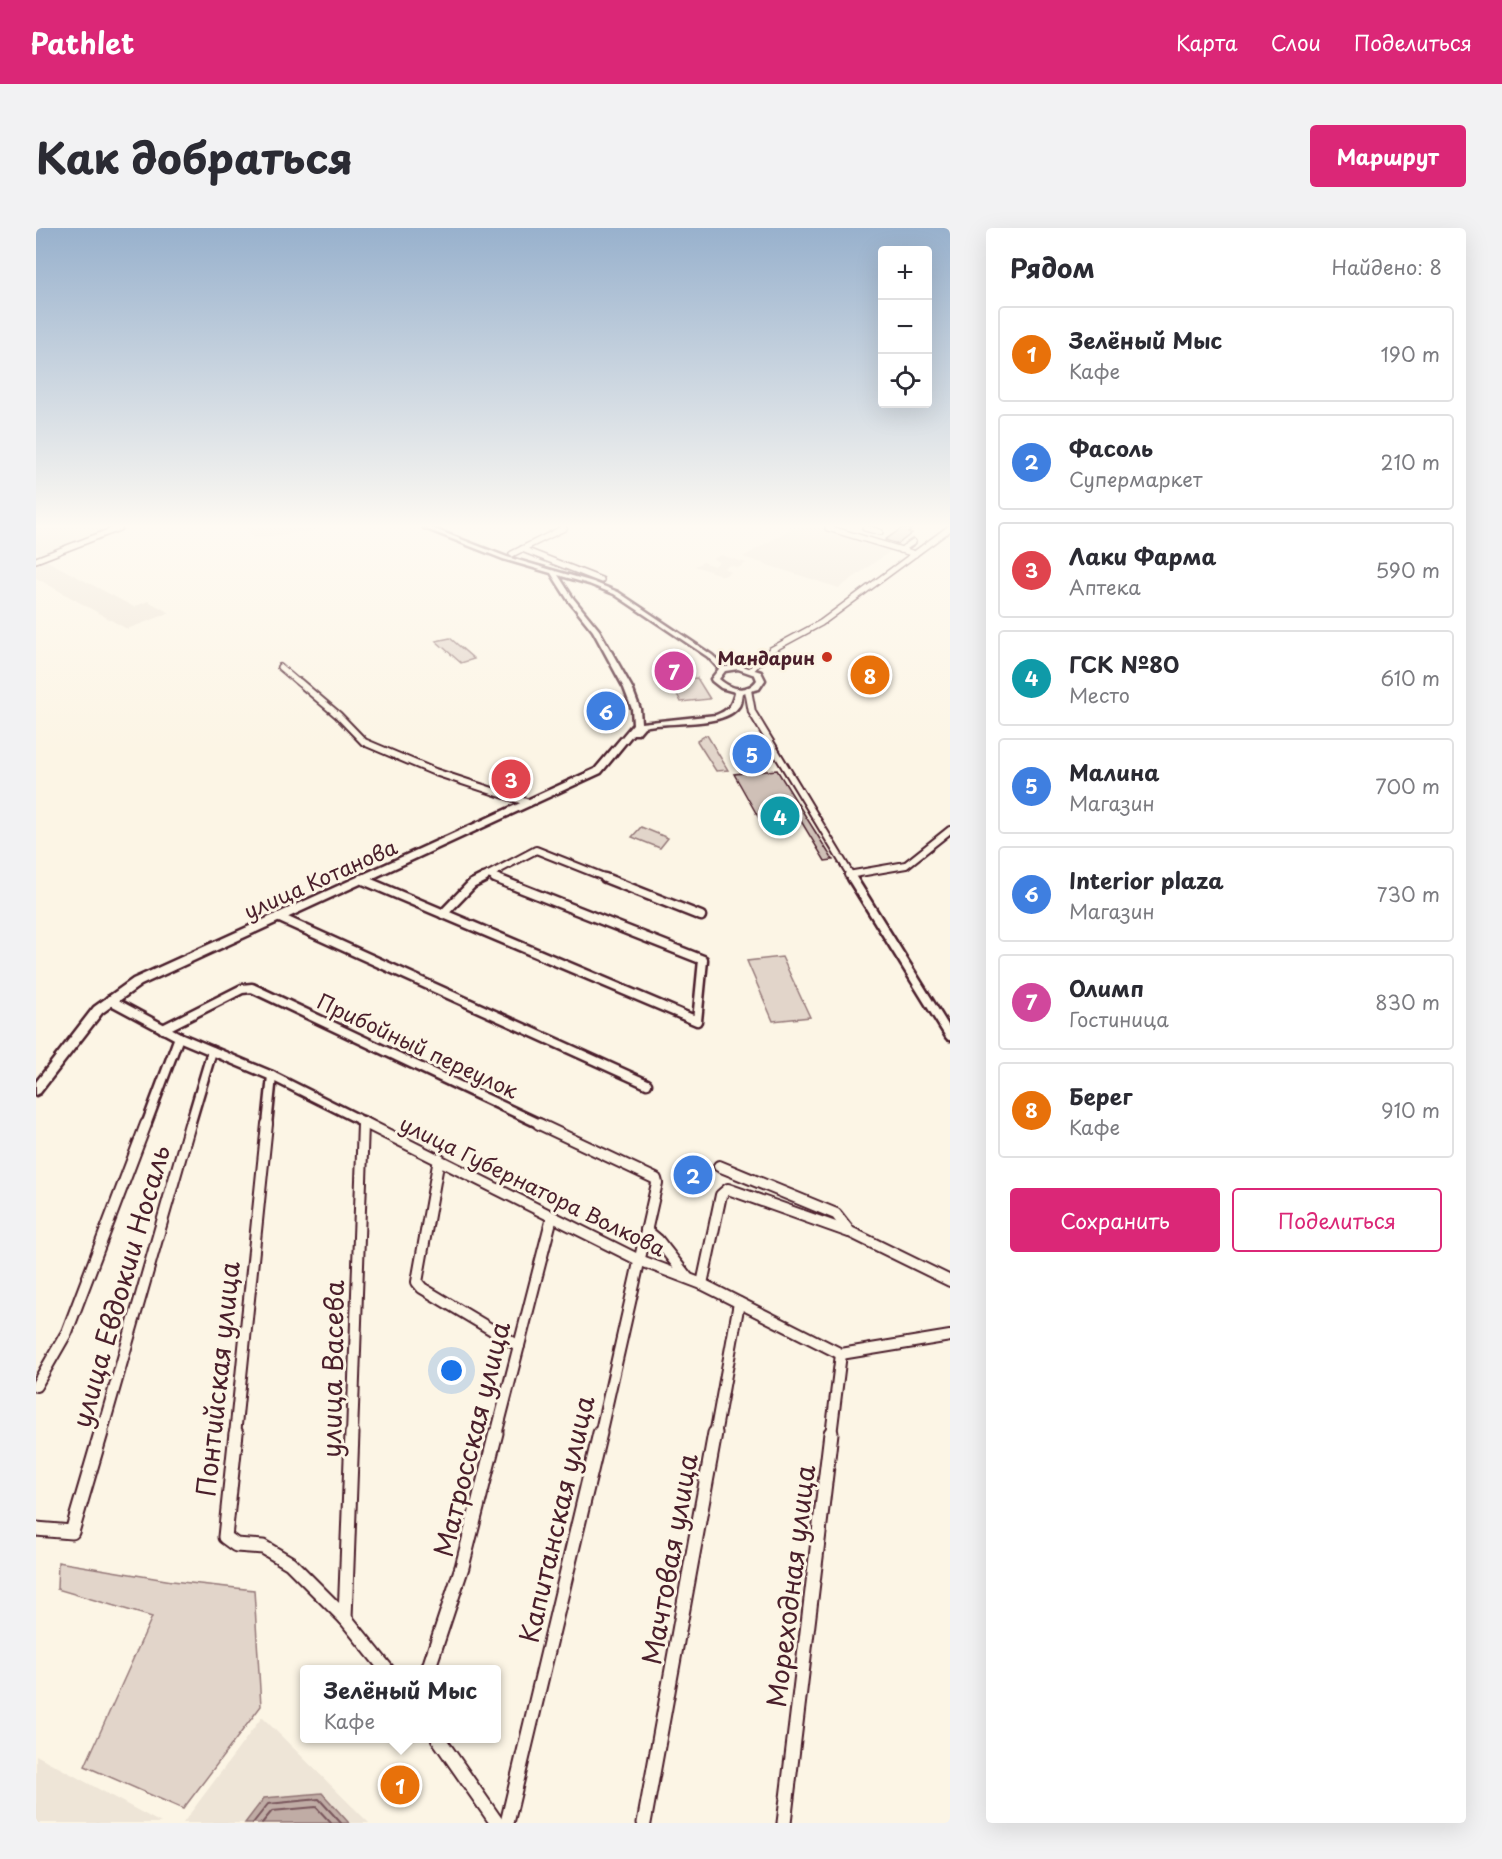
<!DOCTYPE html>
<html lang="ru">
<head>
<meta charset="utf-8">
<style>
  :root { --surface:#fff; --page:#f2f2f3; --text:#2b2b33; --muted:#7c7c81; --line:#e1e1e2; --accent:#db2777 }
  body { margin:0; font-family:"Playpen Sans",sans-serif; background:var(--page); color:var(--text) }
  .controls { position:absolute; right:18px; top:18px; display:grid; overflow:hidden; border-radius:6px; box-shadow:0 6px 24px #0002 }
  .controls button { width:54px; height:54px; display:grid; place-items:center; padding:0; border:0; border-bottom:2px solid var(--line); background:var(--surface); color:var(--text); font:30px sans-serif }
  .you { position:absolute; left:416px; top:1143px; width:21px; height:21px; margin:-15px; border:4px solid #fff; border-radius:50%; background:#1a73e8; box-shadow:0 0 0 9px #1a73e833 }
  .badge { display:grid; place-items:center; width:39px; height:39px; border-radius:50%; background:var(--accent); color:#fff; font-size:20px; font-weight:700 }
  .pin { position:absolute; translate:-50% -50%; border:3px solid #fff; box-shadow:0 2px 6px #0006 }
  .popup { position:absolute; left:264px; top:1437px; width:201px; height:78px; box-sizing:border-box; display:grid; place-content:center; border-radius:6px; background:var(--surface); filter:drop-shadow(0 2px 4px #0005); font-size:20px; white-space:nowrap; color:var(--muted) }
  .popup b { font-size:22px; color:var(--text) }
  .popup::after { content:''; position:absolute; left:50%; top:100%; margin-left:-12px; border:12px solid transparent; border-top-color:var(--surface) }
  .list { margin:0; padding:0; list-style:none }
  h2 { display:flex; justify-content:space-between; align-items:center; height:78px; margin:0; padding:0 24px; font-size:26px }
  h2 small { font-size:20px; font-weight:400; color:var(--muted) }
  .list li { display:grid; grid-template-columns:39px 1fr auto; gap:18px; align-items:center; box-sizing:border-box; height:96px; margin:0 12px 12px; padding:0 12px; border:2px solid var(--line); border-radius:6px }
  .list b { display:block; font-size:22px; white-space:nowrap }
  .list p { margin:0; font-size:20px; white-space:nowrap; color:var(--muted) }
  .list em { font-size:20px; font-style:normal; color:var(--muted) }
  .actions { display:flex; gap:12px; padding:18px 24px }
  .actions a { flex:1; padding:14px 0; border:2px solid var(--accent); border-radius:6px; text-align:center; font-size:21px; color:var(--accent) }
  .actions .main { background:var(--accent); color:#fff }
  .icon { flex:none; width:33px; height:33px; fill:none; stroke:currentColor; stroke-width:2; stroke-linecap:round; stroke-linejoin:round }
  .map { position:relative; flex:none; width:914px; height:1595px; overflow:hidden; border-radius:6px }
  header { display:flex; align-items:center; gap:36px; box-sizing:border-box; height:84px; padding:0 30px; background:var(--accent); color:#fff }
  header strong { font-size:28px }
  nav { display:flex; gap:33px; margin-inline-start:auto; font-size:21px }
  .intro { display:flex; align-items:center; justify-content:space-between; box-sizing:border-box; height:144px; padding:0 36px }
  h1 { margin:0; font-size:42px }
  .button { padding:15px 27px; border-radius:6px; background:var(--accent); color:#fff; font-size:21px; font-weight:700 }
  main { display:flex; gap:36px; padding:0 36px }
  aside { flex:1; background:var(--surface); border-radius:6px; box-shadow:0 6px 24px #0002 }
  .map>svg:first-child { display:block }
</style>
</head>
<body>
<header>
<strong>Pathlet</strong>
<nav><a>Карта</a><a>Слои</a><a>Поделиться</a></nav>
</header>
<div class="intro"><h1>Как добраться</h1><a class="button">Маршрут</a></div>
<main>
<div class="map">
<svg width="914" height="1595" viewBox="0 0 914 1595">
  <rect width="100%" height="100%" fill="#fcf5e5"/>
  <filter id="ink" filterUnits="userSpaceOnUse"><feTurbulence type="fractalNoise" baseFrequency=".0167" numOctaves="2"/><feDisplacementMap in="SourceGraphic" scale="12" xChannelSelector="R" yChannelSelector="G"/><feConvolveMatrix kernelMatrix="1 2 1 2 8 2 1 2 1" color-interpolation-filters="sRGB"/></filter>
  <g filter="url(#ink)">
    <g fill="#eee5d7">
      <path d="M0,300H79L8,329L0,323Z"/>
      <path d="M211,300H277V303L217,310Z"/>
      <path d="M756,300H784L856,322L803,360L707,329Z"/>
      <path d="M0,327L98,379L112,373L134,385L91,401L0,350Z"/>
      <path d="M685,327L710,335L702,340L694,337L688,340L695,344L688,348L659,338L667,334L678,338L684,334L677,331Z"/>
      <path d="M226,1489L333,1595H147Z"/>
      <path d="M0,1527L125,1595H0Z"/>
    </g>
    <g fill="#e2d5ca" stroke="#967a7a" stroke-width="1.5">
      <path d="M414,410L438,431L425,435L400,413Z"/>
      <path d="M661,450L674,471L645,474L634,452Z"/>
      <path d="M670,507H671L692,542L680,543L661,513Z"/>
      <path d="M605,599L632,610L624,620L596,609Z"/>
      <path d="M746,729L774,789L737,793L711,733Z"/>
      <path d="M22,1334L136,1353L218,1362L225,1478L147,1581L49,1538L116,1389L21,1361Z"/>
    </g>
    <path fill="#c0aca5" stroke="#917474" stroke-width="1.5" d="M286,1565L313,1595H209L228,1570Z"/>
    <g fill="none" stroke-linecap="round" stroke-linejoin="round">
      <g stroke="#79575c" stroke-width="2">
        <path d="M217,1595L232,1576L283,1571L305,1595"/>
        <path d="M226,1595L236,1583L280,1579L295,1595"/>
      </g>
    </g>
    <g fill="#cfc0b7" stroke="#4a1f2b" stroke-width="1.5">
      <path d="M866,300H877L872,304L876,305L862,316L849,312Z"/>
      <path d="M741,542L760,573L797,632L789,633L762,588L724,592L698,546Z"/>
    </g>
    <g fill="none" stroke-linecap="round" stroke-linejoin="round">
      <g stroke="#4a1f2b" stroke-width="8">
        <g id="minor-far4">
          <path d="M792,300L879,326"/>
          <path d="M829,300L844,304"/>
          <path d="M486,321L565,352"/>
          <path d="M865,322L877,314"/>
          <path d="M476,326L528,300"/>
          <path d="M0,332L83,300"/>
          <path d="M244,439L264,456"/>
          <path d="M715,442L735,422L785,395L914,300"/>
        </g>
      </g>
      <g stroke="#4a1f2b" stroke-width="10">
        <g id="minor-far3">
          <path d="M263,454L302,487L328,514L399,544L493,575"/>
          <path d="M712,462L716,484L817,651"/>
          <path d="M452,647L463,651"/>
          <path d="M812,647L870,637L914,602"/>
          <path d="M445,651L500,622L573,651"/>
        </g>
      </g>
      <g stroke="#4a1f2b" stroke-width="13">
        <g id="minor-far2">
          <path d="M569,650L665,688"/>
          <path d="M816,650L914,808"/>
          <path d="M325,651L661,793L667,732L459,650"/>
          <path d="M407,686L436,656L448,650"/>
          <path d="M242,689L611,856"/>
          <path d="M74,772L143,809L236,848L334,897"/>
          <path d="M127,801L206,761L216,760L506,897"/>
          <path d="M110,897L143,809"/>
          <path d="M154,897L176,823"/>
          <path d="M231,897L236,848"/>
          <path d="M327,897V893"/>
        </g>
      </g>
      <g stroke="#4a1f2b" stroke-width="14">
        <g id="minor-far1">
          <path d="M331,896L603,1032L666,1056L805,1126L914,1108"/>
          <path d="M503,896L620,951L621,955L564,1207"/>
          <path d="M403,931L381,1054L386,1060L483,1118"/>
          <path d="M683,938L800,986L814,1004L914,1053"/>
          <path d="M610,1002L622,1012L651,1049"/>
          <path d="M666,1056L685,967L692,961L813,1004"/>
          <path d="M0,1158L31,1104L110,896"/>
          <path d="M65,1207L154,896"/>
          <path d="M199,1207L231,896"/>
          <path d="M316,1207L327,896"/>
          <path d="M460,1207L516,989"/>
          <path d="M679,1207L703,1075"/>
          <path d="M795,1207L805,1126"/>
        </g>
      </g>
      <g stroke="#4a1f2b" stroke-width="17">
        <g id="minor">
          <path d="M200,1205L189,1309L200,1317L227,1319L254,1335L309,1390L351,1442"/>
          <path d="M0,1301L36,1304L65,1205"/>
          <path d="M309,1390L316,1205"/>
          <path d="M392,1442L426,1339L460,1205"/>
          <path d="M402,1510L461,1595"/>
          <path d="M471,1595L564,1205"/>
          <path d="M608,1595L679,1205"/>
          <path d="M748,1595L795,1205"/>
        </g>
      </g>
      <g stroke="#4a1f2b" stroke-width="5">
        <path id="tertiary" d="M388,300H396L471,329L557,354L582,364L676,427L689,439L703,437L725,444L729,452L723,461L706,465C705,469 705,475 703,478C689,500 631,493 608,499L602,506H597L565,545L105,757L66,785L4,865L0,867V854L58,779L97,751L559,541L597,496L596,481L588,460L557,403L532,372L515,345L467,331ZM522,347L553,356L578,366L672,429L683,441L675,451L676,453L685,460L699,464C696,477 693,482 680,487L605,495L604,481L596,460L563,402L537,370ZM702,441L719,447L721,452C711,466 694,461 683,451L689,443Z"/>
      </g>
      <use href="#minor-far4" stroke="#fcf5e5" stroke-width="5"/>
      <use href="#minor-far3" stroke="#fcf5e5" stroke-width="6"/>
      <use href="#minor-far2" stroke="#fcf5e5" stroke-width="8"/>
      <use href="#minor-far1" stroke="#fcf5e5" stroke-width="10"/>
      <use href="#minor" stroke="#fcf5e5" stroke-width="13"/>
      <use href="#tertiary" fill="#fcf5e5" fill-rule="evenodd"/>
    </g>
  </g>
  <linearGradient id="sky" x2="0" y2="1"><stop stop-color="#98b1cd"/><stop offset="0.57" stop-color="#fefaf3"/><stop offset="1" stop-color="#fefaf3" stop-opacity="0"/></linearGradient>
  <rect width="914" height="523" fill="url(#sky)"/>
  <circle fill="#c8321e" stroke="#fcf5e5" stroke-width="2" cx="791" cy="429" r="6"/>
  <g text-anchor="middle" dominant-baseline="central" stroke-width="6" stroke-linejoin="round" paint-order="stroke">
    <g font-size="18" font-weight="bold" fill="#4a1f2b" stroke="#fcf5e5" text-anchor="end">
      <text x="779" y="429">Мандарин</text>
    </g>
    <g font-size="21" fill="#4a1f2b" stroke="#fcf5e5">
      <text transform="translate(284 650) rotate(-24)">улица Котанова</text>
      <text transform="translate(382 817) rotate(25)">Прибойный переулок</text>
      <text transform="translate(497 957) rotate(26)">улица Губернатора Волкова</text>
    </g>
    <g font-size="26" fill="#4a1f2b" stroke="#fcf5e5">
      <text transform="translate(84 1058) rotate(-74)">улица Евдокии Носаль</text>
      <text transform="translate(296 1141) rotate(-89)">улица Васева</text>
      <text transform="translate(181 1151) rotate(-84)">Понтийская улица</text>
      <text transform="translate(435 1211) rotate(-76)">Матросская улица</text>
      <text transform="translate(520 1291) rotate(-77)">Капитанская улица</text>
      <text transform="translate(633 1331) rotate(-80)">Мачтовая улица</text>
      <text transform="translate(754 1358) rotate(-83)">Мореходная улица</text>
    </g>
  </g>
</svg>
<div class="controls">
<button>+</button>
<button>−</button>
<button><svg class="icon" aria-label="locate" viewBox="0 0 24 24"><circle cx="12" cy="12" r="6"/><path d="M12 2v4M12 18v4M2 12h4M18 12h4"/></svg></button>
</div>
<div class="you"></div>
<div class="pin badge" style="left:364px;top:1557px;background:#e8710a">1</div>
<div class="popup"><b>Зелёный Мыс</b>Кафе</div>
<div class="pin badge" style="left:657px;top:947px;background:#3f7fe0">2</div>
<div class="pin badge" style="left:475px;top:551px;background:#e0444e">3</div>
<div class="pin badge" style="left:744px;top:588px;background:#0f9aa8">4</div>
<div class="pin badge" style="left:716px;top:526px;background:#3f7fe0">5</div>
<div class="pin badge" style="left:570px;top:483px;background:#3f7fe0">6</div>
<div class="pin badge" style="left:638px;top:443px;background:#d1479c">7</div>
<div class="pin badge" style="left:834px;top:447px;background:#e8710a">8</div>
</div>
<aside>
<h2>Рядом<small>Найдено: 8</small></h2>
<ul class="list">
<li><span class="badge" style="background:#e8710a">1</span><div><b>Зелёный Мыс</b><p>Кафе</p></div><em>190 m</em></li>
<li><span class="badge" style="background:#3f7fe0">2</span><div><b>Фасоль</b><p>Супермаркет</p></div><em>210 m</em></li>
<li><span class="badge" style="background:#e0444e">3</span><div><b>Лаки Фарма</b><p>Аптека</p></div><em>590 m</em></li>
<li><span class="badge" style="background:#0f9aa8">4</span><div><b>ГСК №80</b><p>Место</p></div><em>610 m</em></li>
<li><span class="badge" style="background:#3f7fe0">5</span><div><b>Малина</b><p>Магазин</p></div><em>700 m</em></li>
<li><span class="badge" style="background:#3f7fe0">6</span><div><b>Interior plaza</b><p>Магазин</p></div><em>730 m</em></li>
<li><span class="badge" style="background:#d1479c">7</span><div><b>Олимп</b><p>Гостиница</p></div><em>830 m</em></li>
<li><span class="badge" style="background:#e8710a">8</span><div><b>Берег</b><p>Кафе</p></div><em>910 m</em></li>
</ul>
<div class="actions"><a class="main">Сохранить</a><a>Поделиться</a></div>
</aside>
</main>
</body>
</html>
